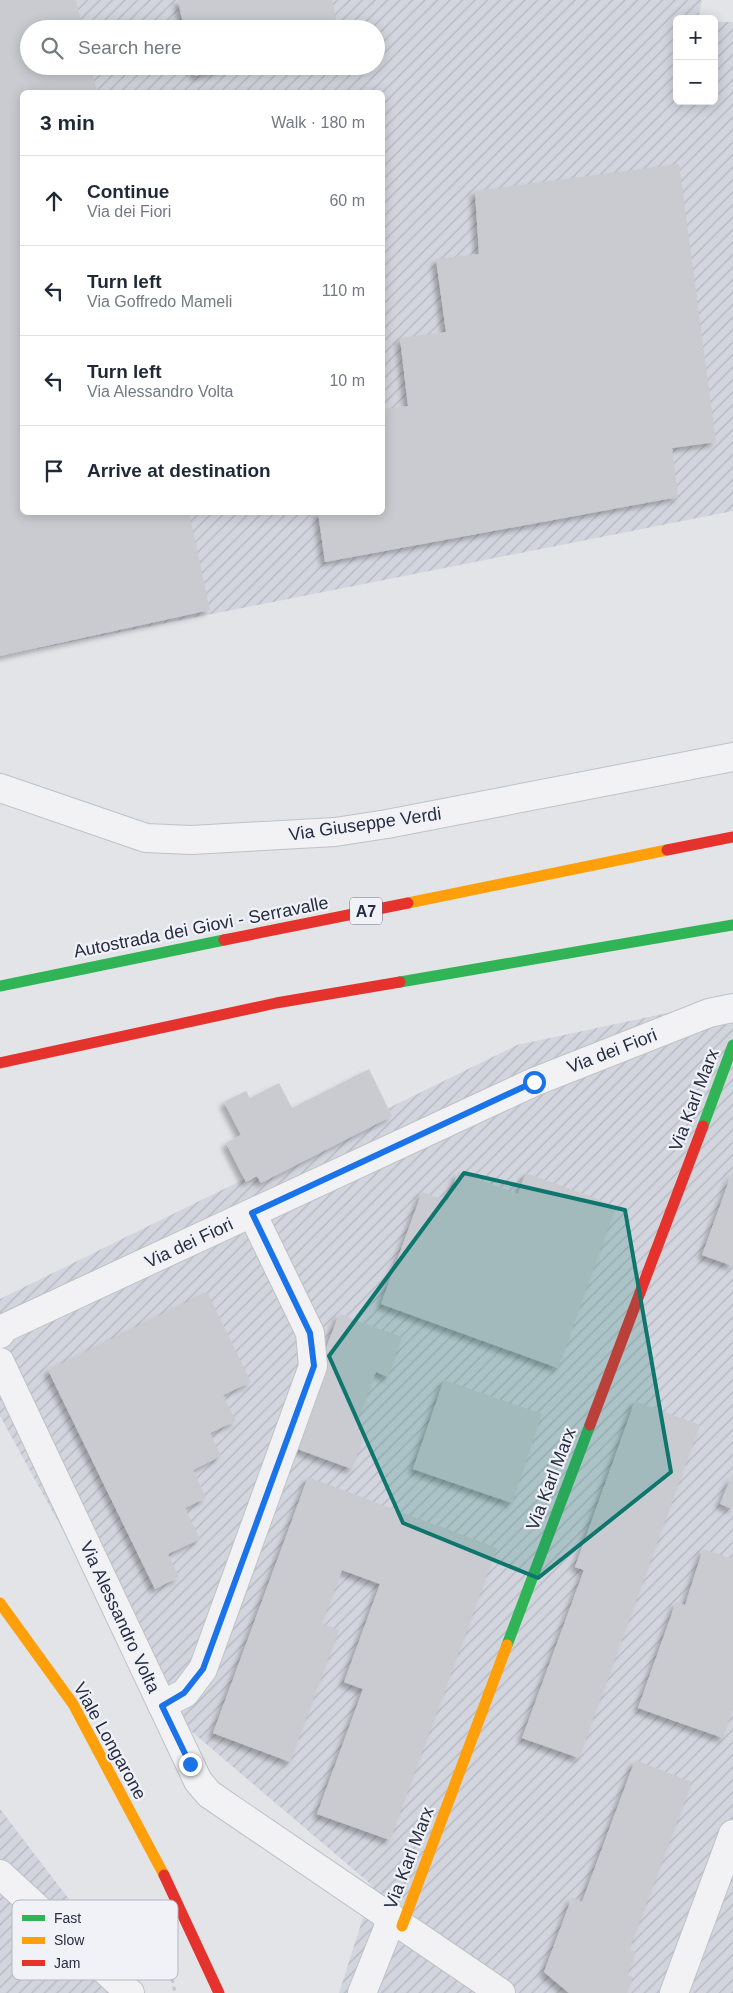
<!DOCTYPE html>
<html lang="en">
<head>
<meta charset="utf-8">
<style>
  :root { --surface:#fff; --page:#f2f2f3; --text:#1f2937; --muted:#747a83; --line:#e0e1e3 }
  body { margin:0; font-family:Helvetica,sans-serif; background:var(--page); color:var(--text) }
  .controls { position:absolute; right:15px; top:15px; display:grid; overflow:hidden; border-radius:8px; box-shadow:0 2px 12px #0003 }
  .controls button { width:45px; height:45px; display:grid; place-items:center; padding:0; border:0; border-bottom:1px solid var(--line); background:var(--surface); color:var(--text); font:25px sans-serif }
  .stop { position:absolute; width:15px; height:15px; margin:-11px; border:4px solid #1a73e8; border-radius:50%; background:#fff }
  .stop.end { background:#1a73e8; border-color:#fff; box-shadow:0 1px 5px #0008 }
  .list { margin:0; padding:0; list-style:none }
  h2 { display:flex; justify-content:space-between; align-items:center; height:65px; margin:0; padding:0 20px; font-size:21px }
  h2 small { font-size:16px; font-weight:400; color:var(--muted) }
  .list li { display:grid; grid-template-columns:32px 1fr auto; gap:15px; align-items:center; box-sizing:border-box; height:90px; padding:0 20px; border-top:1px solid var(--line) }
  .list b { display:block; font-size:19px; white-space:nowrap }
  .list p { margin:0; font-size:16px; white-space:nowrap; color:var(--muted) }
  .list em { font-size:16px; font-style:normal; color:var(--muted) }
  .icon { flex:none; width:28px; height:28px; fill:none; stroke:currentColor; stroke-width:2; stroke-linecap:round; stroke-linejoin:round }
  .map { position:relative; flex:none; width:733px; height:1993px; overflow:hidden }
  .search { position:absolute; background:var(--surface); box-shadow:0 2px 12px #0003; left:20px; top:20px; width:365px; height:55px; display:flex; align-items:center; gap:12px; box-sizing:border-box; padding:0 18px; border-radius:28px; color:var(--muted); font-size:19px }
  .panel { position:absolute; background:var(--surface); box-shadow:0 2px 12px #0003; left:20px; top:90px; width:365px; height:425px; border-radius:8px }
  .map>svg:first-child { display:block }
</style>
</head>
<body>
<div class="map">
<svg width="733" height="1993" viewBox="0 0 733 1993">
  <defs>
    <pattern id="industrial-furrows" width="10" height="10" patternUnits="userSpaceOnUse" patternTransform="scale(1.25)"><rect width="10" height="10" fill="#d2d5dd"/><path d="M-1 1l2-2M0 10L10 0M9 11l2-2" fill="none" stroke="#b4b7bf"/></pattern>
    <filter id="shadow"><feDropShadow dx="-4.5" dy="4.5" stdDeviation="2.5" flood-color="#0004"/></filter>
  </defs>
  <rect width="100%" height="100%" fill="#e2e4e8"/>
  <g fill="url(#industrial-furrows)" fill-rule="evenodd">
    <path d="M0,0H702L698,19H677V101H714V22H733V511L0,656ZM29,29H376V66H29ZM22,92H382V512H22Z"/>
    <path d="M733,999V1993H339L373,1886L158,1703L0,1416V1299L517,1045Z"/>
    <path d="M0,1809L78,1911L141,1993H0Z"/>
  </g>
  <g fill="#c9cbd0" filter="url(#shadow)">
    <path d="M0,0H76L83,29H29V66H91L97,92H22V512H189L210,610L0,656Z"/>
    <path d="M178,0H332L338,29H184Z"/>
    <path d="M193,66H235V67L195,76Z"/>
    <path d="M679,164L716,442L672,448L678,497L325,562L318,512H382V409L408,406L400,338L446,332L436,259L479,254L475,191Z"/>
    <path d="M369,1069L392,1116L261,1183L257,1176L246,1182L226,1143L241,1135L224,1102L246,1091L250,1098L279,1083L292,1108Z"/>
    <path d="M733,1170V1266L702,1255Z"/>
    <path d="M458,1172L518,1194L526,1173L616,1206L558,1368L381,1304L422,1192L448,1201Z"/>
    <path d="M207,1292L251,1382L223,1395L236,1421L210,1433L221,1456L193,1470L206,1498L185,1508L200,1539L168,1554L179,1577L155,1589L48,1370Z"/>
    <path d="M339,1314L402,1337L388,1377L376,1372L354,1430L365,1434L352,1469L289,1446Z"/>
    <path d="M444,1380L542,1414L512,1503L413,1469Z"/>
    <path d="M635,1401L700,1425L579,1758L522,1738L584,1570L575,1567Z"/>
    <path d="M733,1473V1509L720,1504Z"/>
    <path d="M308,1477L497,1548L390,1840L317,1814L363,1689L344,1682L380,1584L342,1570L322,1623L339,1630L290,1762L213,1733Z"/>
    <path d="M703,1549L733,1559V1709L723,1738L638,1708L676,1602L685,1605Z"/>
    <path d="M635,1760L692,1782L629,1950L636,1952L627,1975L633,1977L627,1993H569L544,1972L572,1897L582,1902Z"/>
  </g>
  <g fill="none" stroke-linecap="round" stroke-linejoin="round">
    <g stroke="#bfc1c6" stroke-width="30">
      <g id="street">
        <path d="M0,788L146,838L191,840L335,832L387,824L733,757"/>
        <path d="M0,1334L4,1328L534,1082L709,1013L733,1008"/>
        <path d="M0,1362L198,1781L209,1794L501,1993"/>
        <path d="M162,1705L185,1693L203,1669L313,1366L310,1333L252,1213"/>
        <path d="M0,1874L130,1993"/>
        <path d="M362,1993L392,1918"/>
        <path d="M674,1993L733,1834"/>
      </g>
    </g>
    <path stroke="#c4c5cb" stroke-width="3" stroke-dasharray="4 4" stroke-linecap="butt" d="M169,1963L175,1993"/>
    <use href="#street" stroke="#f2f2f4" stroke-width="28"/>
    <g stroke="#30b455" stroke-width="11">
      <path d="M400,982L733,925"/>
      <path d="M0,986L224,940"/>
      <path d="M703,1126L733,1045"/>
      <path d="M507,1645L590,1425"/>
    </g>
    <g stroke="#ff9f0a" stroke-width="11">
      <path d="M408,903L667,850"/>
      <path d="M0,1603L73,1704L164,1875"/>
      <path d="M402,1926L507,1645"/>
    </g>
    <g stroke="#e5322d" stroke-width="11">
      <path d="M667,850L733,837"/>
      <path d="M224,940L408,903"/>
      <path d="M0,1063L276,1003L400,982"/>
      <path d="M590,1425L703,1126"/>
      <path d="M164,1875L219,1993"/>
    </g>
  </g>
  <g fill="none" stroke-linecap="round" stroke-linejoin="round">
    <path stroke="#1a73e8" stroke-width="6" d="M190,1764L162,1706L184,1693L203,1669L314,1366L310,1333L252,1213L534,1082"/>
  </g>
  <path fill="#0f766e" fill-opacity="0.2" stroke="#0f766e" stroke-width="4" stroke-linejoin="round" d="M464,1173L625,1210L671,1472L538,1578L403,1523L329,1356Z"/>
  <g text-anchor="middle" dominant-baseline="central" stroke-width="4.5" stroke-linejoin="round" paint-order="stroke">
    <rect fill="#f0f2f7" stroke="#636979" stroke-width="1" x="350" y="897.5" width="32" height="27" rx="4"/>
    <g font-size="16" font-weight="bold" fill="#272e43">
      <text x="366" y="911">A7</text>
    </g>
    <g font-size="18" fill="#272e43" stroke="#f0f2f7">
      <text transform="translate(365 824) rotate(-8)">Via Giuseppe Verdi</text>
      <text transform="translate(201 927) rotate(-11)">Autostrada dei Giovi - Serravalle</text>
      <text transform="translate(612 1051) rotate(-21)">Via dei Fiori</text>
      <text transform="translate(694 1100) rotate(-69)">Via Karl Marx</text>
      <text transform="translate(189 1243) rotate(-25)">Via dei Fiori</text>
      <text transform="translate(551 1479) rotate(-69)">Via Karl Marx</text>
      <text transform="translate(120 1617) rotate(65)">Via Alessandro Volta</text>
      <text transform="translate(110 1741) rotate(61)">Viale Longarone</text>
      <text transform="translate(409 1858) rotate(-69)">Via Karl Marx</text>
    </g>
  </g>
  <rect x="12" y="1900" width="166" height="80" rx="8" fill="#f0f2f7" stroke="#b4b7c1" stroke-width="1"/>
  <rect x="22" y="1915" width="23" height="6" fill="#30b455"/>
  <rect x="22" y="1937" width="23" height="7" fill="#ff9f0a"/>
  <rect x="22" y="1960" width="23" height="6" fill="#e5322d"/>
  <g font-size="14" fill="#272e43">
    <text x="54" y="1923">Fast</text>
    <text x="54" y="1945">Slow</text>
    <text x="54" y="1968">Jam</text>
  </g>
</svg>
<div class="controls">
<button>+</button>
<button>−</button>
</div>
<div class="stop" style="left:534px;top:1082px"></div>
<div class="stop end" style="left:190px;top:1764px"></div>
<div class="search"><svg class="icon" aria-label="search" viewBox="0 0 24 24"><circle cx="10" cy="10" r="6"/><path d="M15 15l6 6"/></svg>Search here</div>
<section class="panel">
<h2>3 min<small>Walk · 180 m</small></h2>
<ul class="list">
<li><svg class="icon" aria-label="ahead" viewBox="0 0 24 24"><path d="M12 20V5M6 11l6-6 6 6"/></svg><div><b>Continue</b><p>Via dei Fiori</p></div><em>60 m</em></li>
<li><svg class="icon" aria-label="left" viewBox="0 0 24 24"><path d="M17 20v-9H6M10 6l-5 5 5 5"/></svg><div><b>Turn left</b><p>Via Goffredo Mameli</p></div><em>110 m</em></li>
<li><svg class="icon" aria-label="left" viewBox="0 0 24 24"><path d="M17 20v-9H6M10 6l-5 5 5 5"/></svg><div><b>Turn left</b><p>Via Alessandro Volta</p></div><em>10 m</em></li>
<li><svg class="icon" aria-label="arrive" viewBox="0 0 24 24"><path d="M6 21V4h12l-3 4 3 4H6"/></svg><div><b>Arrive at destination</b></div></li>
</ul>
</section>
</div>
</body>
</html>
